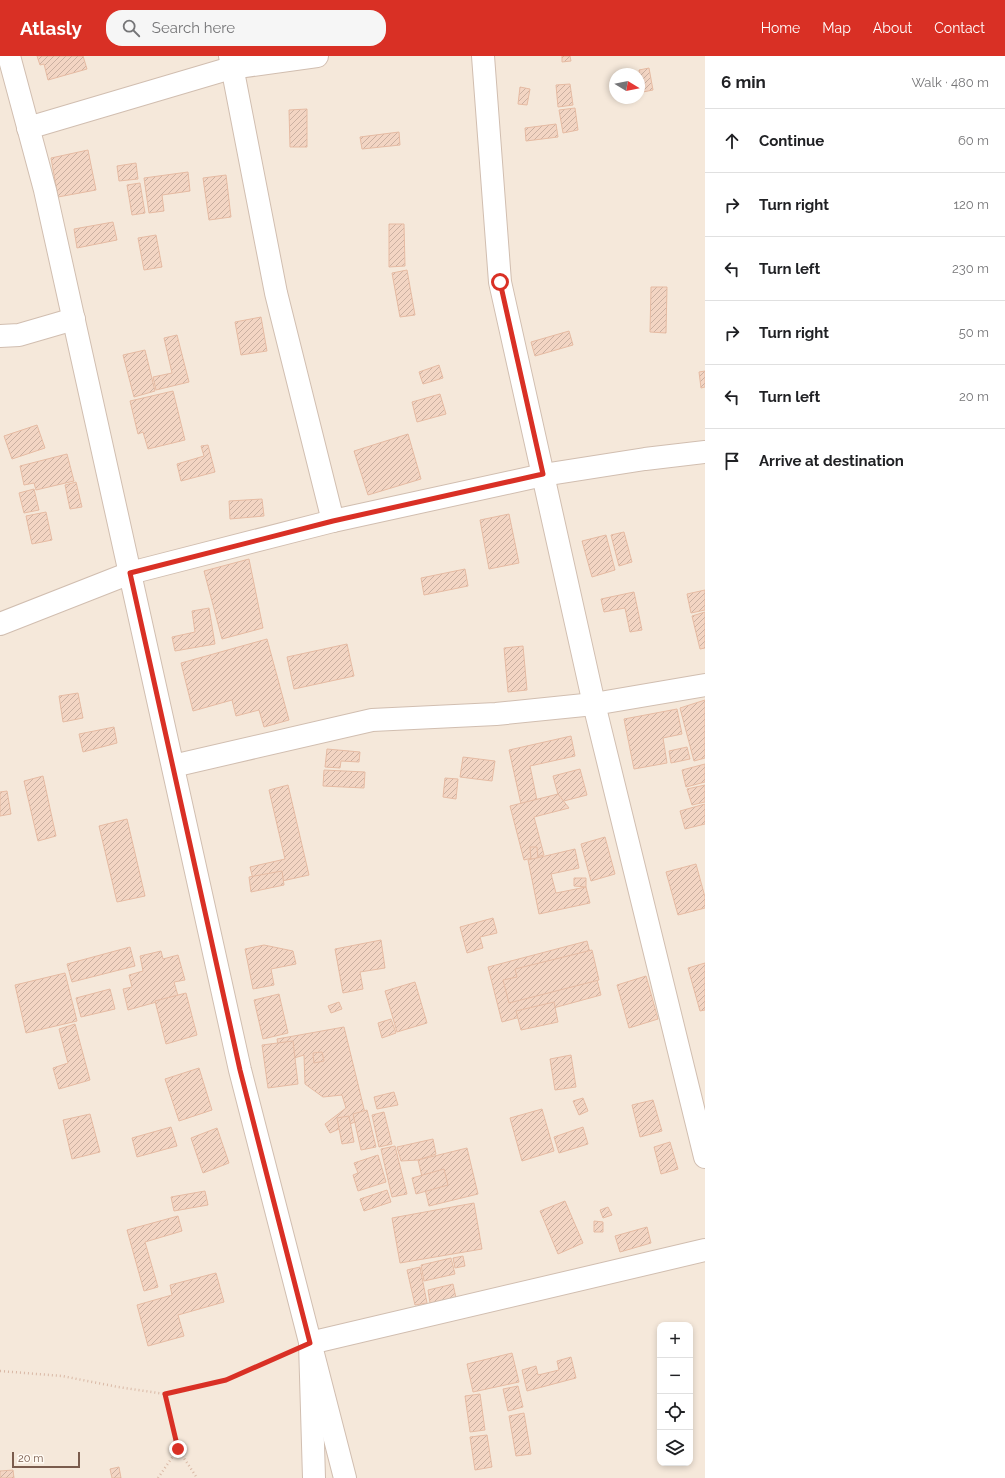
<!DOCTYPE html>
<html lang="en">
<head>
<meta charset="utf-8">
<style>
  :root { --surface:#fff; --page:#f6f6f6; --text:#202124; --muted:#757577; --line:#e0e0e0; --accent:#d93025 }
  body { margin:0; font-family:Raleway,sans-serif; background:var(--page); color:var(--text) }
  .controls { position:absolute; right:12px; bottom:12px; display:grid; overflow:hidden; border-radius:8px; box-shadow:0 2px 6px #0003 }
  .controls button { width:36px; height:36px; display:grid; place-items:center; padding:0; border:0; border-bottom:1px solid var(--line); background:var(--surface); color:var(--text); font:20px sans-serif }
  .compass { position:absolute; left:609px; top:12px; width:36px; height:36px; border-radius:50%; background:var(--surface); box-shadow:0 2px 6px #0003; rotate:100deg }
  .scale { position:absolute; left:12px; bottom:10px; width:68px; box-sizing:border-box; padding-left:4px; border:2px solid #7a5c4d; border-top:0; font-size:11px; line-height:14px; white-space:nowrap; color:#7a5c4d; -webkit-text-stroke:3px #fffaf3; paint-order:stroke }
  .stop { position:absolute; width:12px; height:12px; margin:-9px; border:3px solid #d93025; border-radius:50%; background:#fff }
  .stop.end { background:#d93025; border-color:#fff; box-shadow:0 1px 4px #0008 }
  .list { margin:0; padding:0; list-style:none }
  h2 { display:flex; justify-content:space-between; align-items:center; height:52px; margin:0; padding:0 16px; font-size:17px }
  h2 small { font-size:13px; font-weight:400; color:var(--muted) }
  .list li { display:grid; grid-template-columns:26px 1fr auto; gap:12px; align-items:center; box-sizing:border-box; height:64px; padding:0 16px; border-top:1px solid var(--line) }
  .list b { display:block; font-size:15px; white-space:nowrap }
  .list em { font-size:13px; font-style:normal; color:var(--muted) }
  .icon { flex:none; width:22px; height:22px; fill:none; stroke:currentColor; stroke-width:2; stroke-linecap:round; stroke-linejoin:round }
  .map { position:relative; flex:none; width:705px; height:1422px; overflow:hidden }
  header { display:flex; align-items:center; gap:24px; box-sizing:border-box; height:56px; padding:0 20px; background:var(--accent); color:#fff }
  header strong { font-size:19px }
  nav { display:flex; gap:22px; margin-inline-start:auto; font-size:14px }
  .search { width:280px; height:36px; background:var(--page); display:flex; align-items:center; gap:10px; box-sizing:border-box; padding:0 14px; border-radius:16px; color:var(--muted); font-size:15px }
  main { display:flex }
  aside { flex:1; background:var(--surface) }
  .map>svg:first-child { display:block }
</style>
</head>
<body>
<header>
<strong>Atlasly</strong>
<div class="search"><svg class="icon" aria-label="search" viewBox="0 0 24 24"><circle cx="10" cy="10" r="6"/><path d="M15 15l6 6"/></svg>Search here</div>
<nav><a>Home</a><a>Map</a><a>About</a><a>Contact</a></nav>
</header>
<main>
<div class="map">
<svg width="705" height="1422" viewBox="0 0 705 1422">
  <defs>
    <pattern id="building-hatch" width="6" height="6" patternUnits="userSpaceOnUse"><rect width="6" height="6" fill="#f3d5c3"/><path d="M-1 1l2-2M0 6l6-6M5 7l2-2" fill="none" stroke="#cab0a1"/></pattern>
  </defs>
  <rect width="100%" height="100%" fill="#fdf6ec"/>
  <path fill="#f5e8da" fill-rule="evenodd" d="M0,0H705V1422H0ZM615,18H639V42H615ZM660,1269H690V1407H660Z"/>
  <g fill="url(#building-hatch)" stroke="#e6bba3">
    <path d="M37,0H83L87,13L48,24L44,8L40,9Z"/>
    <path d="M562,0H570L571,5L562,6Z"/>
    <path d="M649,12L653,34L643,36L639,14Z"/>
    <path d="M570,28L573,49L558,51L556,29Z"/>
    <path d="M520,31L530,33L527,49L518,48Z"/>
    <path d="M575,52L578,74L563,77L559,54Z"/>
    <path d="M307,53V91H290L289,54Z"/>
    <path d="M556,68L558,81L526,85L525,72Z"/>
    <path d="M399,76L400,89L362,93L360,81Z"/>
    <path d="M88,94L96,134L58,141L51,102Z"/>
    <path d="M136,107L138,123L119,125L117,110Z"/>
    <path d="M188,116L190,135L162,139L164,155L149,157L144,122Z"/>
    <path d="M226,119L231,161L209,164L203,122Z"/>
    <path d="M140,127L145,157L132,159L127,129Z"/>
    <path d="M113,166L117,184L77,192L74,173Z"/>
    <path d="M389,168H404L405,210L389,211Z"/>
    <path d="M156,179L162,211L144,214L138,182Z"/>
    <path d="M407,214L415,259L400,261L392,217Z"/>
    <path d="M651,231H667L666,277L650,276Z"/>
    <path d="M261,261L267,295L241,299L235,266Z"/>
    <path d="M569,275L573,289L535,300L531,286Z"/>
    <path d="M177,279L189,326L156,334L153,321L172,317L164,282Z"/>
    <path d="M145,294L155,335L134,341L123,299Z"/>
    <path d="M439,309L443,322L423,328L419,316Z"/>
    <path d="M705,315V331L701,332L699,316Z"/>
    <path d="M173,335L185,384L148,393L143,376L138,378L130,345Z"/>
    <path d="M440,338L446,358L417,366L412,346Z"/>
    <path d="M37,369L45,392L12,403L4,380Z"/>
    <path d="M408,378L421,423L368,439L354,395Z"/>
    <path d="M208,389L215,416L181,425L177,408L204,400L201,390Z"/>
    <path d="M67,398L74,425L36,434L34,427L24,429L20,410Z"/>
    <path d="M76,426L82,451L70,453L65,429Z"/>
    <path d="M34,433L39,454L24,457L19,437Z"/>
    <path d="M262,443L264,460L230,463L229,445Z"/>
    <path d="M46,456L52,484L32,488L26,460Z"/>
    <path d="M509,458L519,507L489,513L480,464Z"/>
    <path d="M624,476L632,506L619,510L611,479Z"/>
    <path d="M606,479L615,514L592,521L582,485Z"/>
    <path d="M249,503L263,572L222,583L204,515Z"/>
    <path d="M465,513L468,530L424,539L421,522Z"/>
    <path d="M705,534V554L691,557L687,538Z"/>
    <path d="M634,536L642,574L630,576L625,552L604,556L601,543Z"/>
    <path d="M209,552L215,588L175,595L172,581L195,576L192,555Z"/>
    <path d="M705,556V592L700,593L692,560Z"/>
    <path d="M267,583L289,664L264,671L259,654L236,660L232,644L193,655L181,607Z"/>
    <path d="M347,588L354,620L294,633L287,601Z"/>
    <path d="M523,590L527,634L508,636L504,592Z"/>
    <path d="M78,637L83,662L63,666L59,640Z"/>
    <path d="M705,644V702L694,705L680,652Z"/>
    <path d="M677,653L682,678L663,682L667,707L634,713L624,663Z"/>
    <path d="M114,671L117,687L83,696L79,678Z"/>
    <path d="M571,680L575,700L530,710L539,754L523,757L509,694Z"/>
    <path d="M687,691L690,703L671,707L669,695Z"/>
    <path d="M327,693L360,696L359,706L341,705L340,712L325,711Z"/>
    <path d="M463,701L495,705L492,725L460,721Z"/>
    <path d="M705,708V726L686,731L682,714Z"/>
    <path d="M580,713L587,739L560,746L553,720Z"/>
    <path d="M324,714L365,716L364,732L323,730Z"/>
    <path d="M43,720L56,780L38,785L24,725Z"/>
    <path d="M445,722L458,723L456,743L443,741Z"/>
    <path d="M288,729L309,819L255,831L250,811L285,803L269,734Z"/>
    <path d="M705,729V746L692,749L687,733Z"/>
    <path d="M7,735L11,758L0,760V736Z"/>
    <path d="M558,738L569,752L534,761L544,799L524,804L510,750Z"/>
    <path d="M705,748V768L685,773L680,755Z"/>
    <path d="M127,763L145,840L117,846L99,770Z"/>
    <path d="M605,781L615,818L591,825L581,788Z"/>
    <path d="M530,791H537L538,803H531Z"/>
    <path d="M575,793L579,812L551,818L556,837L586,831L590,847L539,858L528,804Z"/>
    <path d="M696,808L705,841V852L678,859L666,816Z"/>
    <path d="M282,815L284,829L251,836L249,821Z"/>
    <path d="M574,822H586V831L574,830Z"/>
    <path d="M493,862L497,877L480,881L483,892L467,897L460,871Z"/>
    <path d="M381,884L385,912L360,916L363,933L343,937L335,893Z"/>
    <path d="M587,885L601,939L502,966L488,911Z"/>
    <path d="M264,889L293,895L296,908L271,913L274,929L253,933L245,893Z"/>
    <path d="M130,891L135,910L72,926L67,908Z"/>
    <path d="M592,894L599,924L509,947L503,924L517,921L515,913Z"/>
    <path d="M161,895L163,903L178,899L185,924L174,926L178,940L128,954L123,933L132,931L129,919L143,915L140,900Z"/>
    <path d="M705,907V954L700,955L688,912Z"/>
    <path d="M65,917L77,965L26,977L15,929Z"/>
    <path d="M646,920L658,963L629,972L617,929Z"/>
    <path d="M415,926L427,967L397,976L385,935Z"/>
    <path d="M110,933L115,953L81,961L76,942Z"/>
    <path d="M186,937L197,979L166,988L155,945Z"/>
    <path d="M279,938L288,977L263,983L254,944Z"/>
    <path d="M339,946L342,953L331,957L328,950Z"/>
    <path d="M554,946L558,966L521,974L516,955Z"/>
    <path d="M391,963L396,977L382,982L378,967Z"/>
    <path d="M75,968L90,1024L59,1033L53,1012L68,1007L59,973Z"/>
    <path d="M344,971L366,1061L330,1077L325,1068L346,1052L342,1039L323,1041L305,1028L304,999L281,1006L277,983Z"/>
    <path d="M293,985L298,1028L268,1032L262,989Z"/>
    <path d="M322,996L324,1005L314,1007L313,997Z"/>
    <path d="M571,999L576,1031L555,1034L550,1003Z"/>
    <path d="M199,1012L212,1054L179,1065L165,1023Z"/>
    <path d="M394,1036L398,1049L377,1053L374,1041Z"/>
    <path d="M583,1042L588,1055L579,1059L573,1045Z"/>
    <path d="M653,1044L662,1075L640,1081L632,1049Z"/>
    <path d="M542,1053L554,1095L522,1105L510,1062Z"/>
    <path d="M367,1054L376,1091L361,1094L353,1058Z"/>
    <path d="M384,1056L392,1088L379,1091L372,1059Z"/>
    <path d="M90,1058L100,1096L72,1103L63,1064Z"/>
    <path d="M349,1060L354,1086L342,1088L337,1062Z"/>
    <path d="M171,1071L177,1090L137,1101L132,1082Z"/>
    <path d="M583,1071L588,1088L559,1097L554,1081Z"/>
    <path d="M217,1072L229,1107L203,1117L191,1082Z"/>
    <path d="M433,1083L436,1098L418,1104L401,1105L397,1091Z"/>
    <path d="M670,1086L678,1113L661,1118L654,1091Z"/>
    <path d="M395,1090L407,1138L392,1141L381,1093Z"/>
    <path d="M467,1092L478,1138L429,1150L418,1104Z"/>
    <path d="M378,1099L386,1126L358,1135L353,1119L358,1117L354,1107Z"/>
    <path d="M444,1113L448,1129L416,1138L412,1122Z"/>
    <path d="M387,1134L391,1146L364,1155L360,1143Z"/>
    <path d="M205,1135L208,1149L174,1155L171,1141Z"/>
    <path d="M565,1145L583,1187L558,1198L540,1155Z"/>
    <path d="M474,1147L482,1193L400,1207L392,1162Z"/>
    <path d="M608,1151L612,1159L603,1162L600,1154Z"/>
    <path d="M178,1160L182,1175L145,1186L158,1231L144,1235L127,1174Z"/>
    <path d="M594,1165L603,1166V1176H594Z"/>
    <path d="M647,1171L651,1187L620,1196L615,1180Z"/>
    <path d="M463,1200L465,1210L455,1212L453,1202Z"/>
    <path d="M451,1202L455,1218L424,1225L421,1209Z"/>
    <path d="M420,1211L427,1247L415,1249L407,1214Z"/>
    <path d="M216,1217L224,1246L178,1259L184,1280L148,1290L137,1249L172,1239L170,1229Z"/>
    <path d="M453,1228L456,1242L430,1247L428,1234Z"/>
    <path d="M512,1297L519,1326L473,1336L467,1308Z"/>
    <path d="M571,1301L576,1322L527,1335L522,1314L536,1310L538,1319L559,1314L557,1305Z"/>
    <path d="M518,1330L523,1351L508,1355L503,1333Z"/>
    <path d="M480,1338L485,1374L470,1376L465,1340Z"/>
    <path d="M524,1357L531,1398L516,1400L509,1360Z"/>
    <path d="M487,1379L492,1411L475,1414L470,1381Z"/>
    <path d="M119,1411L121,1422H112L110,1413Z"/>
    <path d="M13,1414L14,1422H0V1415Z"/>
  </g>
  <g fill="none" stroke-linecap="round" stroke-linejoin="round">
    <g stroke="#d1beb0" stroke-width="24">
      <g id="minor">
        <path d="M9,0L45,134L240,1014L345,1422"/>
        <path d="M230,0L276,237L333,465L543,419L645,403L705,396"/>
        <path d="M483,0L500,226L594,648L705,1101"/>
        <path d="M28,72L231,12L317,0"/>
        <path d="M0,280L19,279L74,263"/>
        <path d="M0,568L130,517L333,465"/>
        <path d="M173,710L372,664L496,658L594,648L705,629"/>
        <path d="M314,1422L310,1287L705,1194"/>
      </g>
    </g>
    <g stroke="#d9b8a5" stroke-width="2.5" stroke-dasharray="1 3" stroke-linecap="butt">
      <path d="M0,1315L62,1320L118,1331L165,1338L226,1324L288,1297"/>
      <path d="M165,1338L178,1393L197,1422"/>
      <path d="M158,1422L178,1393"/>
    </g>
    <use href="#minor" stroke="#fff" stroke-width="22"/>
  </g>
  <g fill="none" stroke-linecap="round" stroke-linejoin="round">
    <path stroke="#d93025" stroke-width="5" d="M178,1393L165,1338L226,1324L310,1287L240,1014L130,517L333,465L543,418L500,226"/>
  </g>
</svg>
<div class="controls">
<button>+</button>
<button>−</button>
<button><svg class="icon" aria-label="locate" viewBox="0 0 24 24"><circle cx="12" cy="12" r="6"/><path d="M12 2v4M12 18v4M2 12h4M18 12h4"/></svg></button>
<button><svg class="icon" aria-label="layers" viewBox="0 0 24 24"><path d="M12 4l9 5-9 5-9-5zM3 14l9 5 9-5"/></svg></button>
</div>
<svg class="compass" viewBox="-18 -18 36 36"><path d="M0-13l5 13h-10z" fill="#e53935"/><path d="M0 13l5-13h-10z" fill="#757577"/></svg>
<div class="scale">20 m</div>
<div class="stop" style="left:500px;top:226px"></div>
<div class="stop end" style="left:178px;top:1393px"></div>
</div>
<aside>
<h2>6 min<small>Walk · 480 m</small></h2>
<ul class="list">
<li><svg class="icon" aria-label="ahead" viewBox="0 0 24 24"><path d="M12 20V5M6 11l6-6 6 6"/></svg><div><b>Continue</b></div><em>60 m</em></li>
<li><svg class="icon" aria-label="right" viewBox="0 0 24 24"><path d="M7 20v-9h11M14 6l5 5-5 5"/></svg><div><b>Turn right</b></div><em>120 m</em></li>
<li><svg class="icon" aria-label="left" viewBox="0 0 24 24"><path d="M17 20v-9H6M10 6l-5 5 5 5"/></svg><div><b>Turn left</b></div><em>230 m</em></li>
<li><svg class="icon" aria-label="right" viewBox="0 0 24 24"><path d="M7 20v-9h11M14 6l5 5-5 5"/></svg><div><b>Turn right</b></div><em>50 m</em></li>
<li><svg class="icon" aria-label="left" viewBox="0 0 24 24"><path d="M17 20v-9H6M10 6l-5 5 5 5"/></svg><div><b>Turn left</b></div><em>20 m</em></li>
<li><svg class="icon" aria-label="arrive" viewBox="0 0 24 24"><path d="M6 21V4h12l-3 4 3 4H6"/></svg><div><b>Arrive at destination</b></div></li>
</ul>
</aside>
</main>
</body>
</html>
